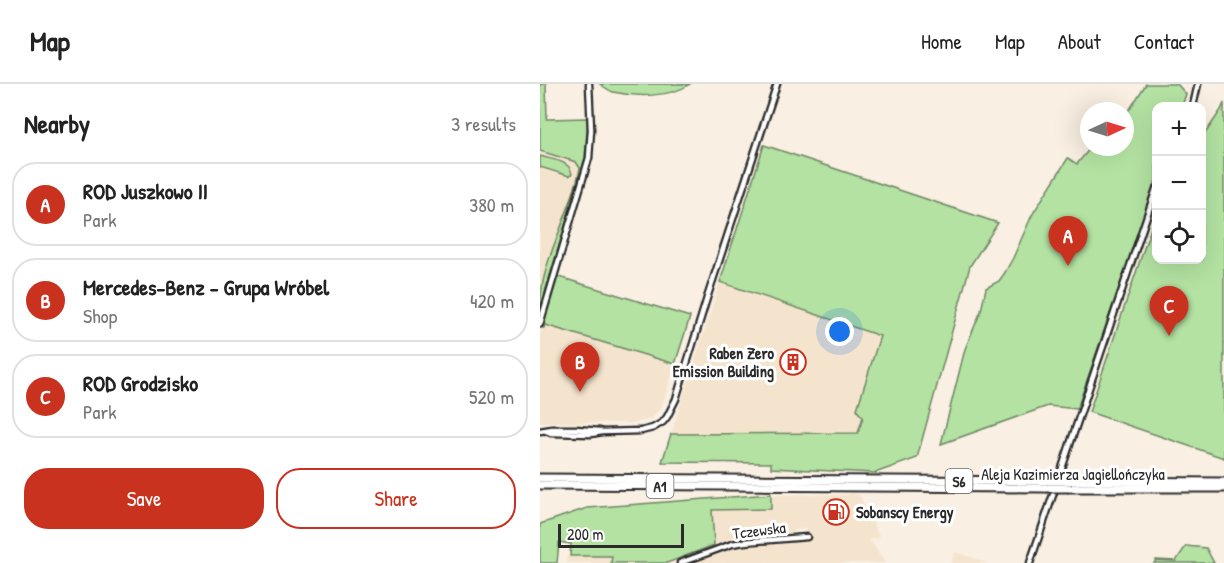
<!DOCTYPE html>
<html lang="en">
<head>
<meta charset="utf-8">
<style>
  :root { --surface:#fff; --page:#f2f2f2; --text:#222; --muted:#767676; --line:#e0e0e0; --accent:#c8321e }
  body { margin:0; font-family:"Patrick Hand",sans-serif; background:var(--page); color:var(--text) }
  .controls { position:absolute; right:18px; top:18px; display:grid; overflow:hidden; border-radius:12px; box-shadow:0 6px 24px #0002 }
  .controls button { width:54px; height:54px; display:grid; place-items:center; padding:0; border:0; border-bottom:2px solid var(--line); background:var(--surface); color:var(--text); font:30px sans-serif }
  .compass { position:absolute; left:540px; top:18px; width:54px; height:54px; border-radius:50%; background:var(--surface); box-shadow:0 6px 24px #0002; rotate:86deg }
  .scale { position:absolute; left:18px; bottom:15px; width:126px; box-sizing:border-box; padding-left:6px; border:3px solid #2b2b2b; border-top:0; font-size:16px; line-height:21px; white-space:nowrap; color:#2b2b2b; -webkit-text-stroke:4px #fff; paint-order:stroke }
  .you { position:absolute; left:300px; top:248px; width:21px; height:21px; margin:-15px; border:4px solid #fff; border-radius:50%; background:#1a73e8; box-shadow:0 0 0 9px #1a73e833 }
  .badge { display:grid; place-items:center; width:39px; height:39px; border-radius:50%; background:var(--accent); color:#fff; font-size:20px; font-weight:700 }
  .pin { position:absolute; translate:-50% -50px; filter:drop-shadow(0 2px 3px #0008) }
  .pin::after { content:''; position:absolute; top:32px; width:21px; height:18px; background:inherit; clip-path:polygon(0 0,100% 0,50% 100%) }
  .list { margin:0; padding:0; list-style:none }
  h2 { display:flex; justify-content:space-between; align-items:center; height:78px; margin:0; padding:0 24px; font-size:26px }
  h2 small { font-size:20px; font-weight:400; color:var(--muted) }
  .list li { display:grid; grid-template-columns:39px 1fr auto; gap:18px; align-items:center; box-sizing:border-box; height:84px; margin:0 12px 12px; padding:0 12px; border:2px solid var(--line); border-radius:24px }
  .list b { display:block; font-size:22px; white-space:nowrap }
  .list p { margin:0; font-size:20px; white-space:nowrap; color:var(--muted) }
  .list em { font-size:20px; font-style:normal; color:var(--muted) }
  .actions { display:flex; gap:12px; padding:18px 24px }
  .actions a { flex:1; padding:14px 0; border:2px solid var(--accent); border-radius:24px; text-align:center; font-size:21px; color:var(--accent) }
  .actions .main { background:var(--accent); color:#fff }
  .icon { flex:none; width:33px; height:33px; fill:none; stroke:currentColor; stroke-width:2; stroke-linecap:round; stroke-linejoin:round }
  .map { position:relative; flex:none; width:684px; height:479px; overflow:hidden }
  header { display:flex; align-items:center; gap:36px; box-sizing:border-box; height:84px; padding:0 30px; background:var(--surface); border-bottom:2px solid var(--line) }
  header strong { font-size:28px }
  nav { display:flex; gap:33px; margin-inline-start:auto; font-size:21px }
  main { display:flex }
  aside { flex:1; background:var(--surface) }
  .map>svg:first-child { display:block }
</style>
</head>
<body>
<header>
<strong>Map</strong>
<nav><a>Home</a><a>Map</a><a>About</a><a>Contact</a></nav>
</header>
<main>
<aside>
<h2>Nearby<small>3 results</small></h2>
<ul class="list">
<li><span class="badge">A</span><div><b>ROD Juszkowo II</b><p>Park</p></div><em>380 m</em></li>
<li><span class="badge">B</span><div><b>Mercedes-Benz - Grupa Wróbel</b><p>Shop</p></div><em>420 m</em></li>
<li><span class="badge">C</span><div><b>ROD Grodzisko</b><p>Park</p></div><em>520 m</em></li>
</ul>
<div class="actions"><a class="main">Save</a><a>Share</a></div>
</aside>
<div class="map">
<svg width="684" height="479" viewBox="0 0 684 479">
  <rect width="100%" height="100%" fill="#f9efe2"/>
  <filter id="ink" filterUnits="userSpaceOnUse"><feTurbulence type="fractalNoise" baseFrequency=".0167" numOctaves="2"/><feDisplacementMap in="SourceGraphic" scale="12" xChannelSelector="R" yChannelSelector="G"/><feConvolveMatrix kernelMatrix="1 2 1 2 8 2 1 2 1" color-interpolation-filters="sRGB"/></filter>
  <g filter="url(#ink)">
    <g fill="#f5e4cd">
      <path d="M0,50L45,74L0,225Z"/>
      <path d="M180,198L340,252L317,325L320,330L323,332L318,349L131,350Z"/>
      <path d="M5,240L135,280L122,322L112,334L95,339L0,338V250L2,244H4Z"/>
      <path d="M310,409L319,410L340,454L329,455L345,479H155L195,463L267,458L266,445L254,446L251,450L192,454L174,461L172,426L230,425L231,411H306Z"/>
      <path d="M415,468L448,479H411Z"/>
      <path d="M27,472H72L71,479H26Z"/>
    </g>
    <g fill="#b3e2a2" stroke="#6f8666" stroke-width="1.5">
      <path d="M0,0H6L7,35L48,34L45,74L0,225C0,176 31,132 40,84L36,78L0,67Z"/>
      <path d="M60,0H150C130,14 95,13 73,8C68,6 64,3 60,0Z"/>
      <path d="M606,0H637L646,10L642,22H616V96L537,325L508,322L401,360L425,265L441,227L446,204L459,197L464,190L473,174L492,131L528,74L537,80L551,63H585V29L590,25Z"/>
      <path d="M684,19V374L549,328L616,129V176H662V54L681,26Z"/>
      <path d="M224,61L458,139L430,182L377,374L335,389L231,384V379L122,378L131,350L318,349L323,333L318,328L317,325L340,252L180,198Z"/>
      <path d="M0,72C12,76 30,76 32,90L29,92L0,83Z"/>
      <path d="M16,192L150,233L135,280L5,241L4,244H2Z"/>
      <path d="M231,410V425L172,426L174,461L127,479H71L72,472H30L31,460L19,458L17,479H0V440L47,424Z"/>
      <path d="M646,462L666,464L674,479H614L616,476L636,477Z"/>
    </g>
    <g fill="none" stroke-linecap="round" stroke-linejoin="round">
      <g stroke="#2b2b2b" stroke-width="9">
        <g id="minor">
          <path d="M653,22L658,0"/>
          <path d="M0,240L49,74L51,46L49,0"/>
          <path d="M0,347L12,345H36L60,347"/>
          <path d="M6,347L11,349L51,350L62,348L101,347L113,344L123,338L127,333L136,315L167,214L237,0"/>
          <path d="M519,393L616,105"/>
          <path d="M140,479L192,460L204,458L267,453"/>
          <path d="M490,479L514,408"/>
        </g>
      </g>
      <g stroke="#2b2b2b" stroke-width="11">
        <g id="highway">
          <path d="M0,394L508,397"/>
          <path d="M532,397L684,398"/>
          <path d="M0,401L506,404"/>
          <path d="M529,404H684"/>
        </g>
      </g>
      <use href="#minor" stroke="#fff" stroke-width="4.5"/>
      <use href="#highway" stroke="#fff" stroke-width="7"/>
      <g stroke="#2b2b2b" stroke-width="11" stroke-linecap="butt">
        <g id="highway-bridge">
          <path d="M508,397H532"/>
          <path d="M506,404H529"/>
        </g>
      </g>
      <use href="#highway-bridge" stroke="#fff" stroke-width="7"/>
    </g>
  </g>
  <defs>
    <g id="building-ring" transform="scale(1.35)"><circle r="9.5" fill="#fff" stroke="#c8321e" stroke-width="1.5"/><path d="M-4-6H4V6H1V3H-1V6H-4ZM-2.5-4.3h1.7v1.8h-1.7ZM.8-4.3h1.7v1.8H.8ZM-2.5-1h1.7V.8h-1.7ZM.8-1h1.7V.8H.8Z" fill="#c8321e"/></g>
    <g id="fuel-ring" transform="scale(1.35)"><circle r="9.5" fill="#fff" stroke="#c8321e" stroke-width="1.5"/><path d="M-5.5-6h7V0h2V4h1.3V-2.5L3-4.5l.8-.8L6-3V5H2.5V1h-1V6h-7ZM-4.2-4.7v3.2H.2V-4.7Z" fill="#c8321e"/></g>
  </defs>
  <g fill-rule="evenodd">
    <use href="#building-ring" x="253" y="278"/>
    <use href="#fuel-ring" x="296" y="428"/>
  </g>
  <g text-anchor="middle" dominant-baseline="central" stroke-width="6" stroke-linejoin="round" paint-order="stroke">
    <g fill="#fff" stroke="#6b6b6b" stroke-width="1.5">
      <rect x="405.5" y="385" width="27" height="24" rx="4.5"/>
      <rect x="106.5" y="390" width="27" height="24" rx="4.5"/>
    </g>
    <g font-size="15" font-weight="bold" fill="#2b2b2b">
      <text x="419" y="397">S6</text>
      <text x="120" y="402">A1</text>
    </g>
    <g font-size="16" font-weight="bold" fill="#2b2b2b" stroke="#fff" text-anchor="end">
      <text x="234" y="269">Raben Zero<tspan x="234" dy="18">Emission Building</tspan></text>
      <text x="316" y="428" text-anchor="start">Sobanscy Energy</text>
    </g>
    <g font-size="16" fill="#2b2b2b" stroke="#fff">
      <text x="533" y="390">Aleja Kazimierza Jagiellończyka</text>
      <text transform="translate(219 446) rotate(-7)">Tczewska</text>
    </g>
  </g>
</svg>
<div class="controls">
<button>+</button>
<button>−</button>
<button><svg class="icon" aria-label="locate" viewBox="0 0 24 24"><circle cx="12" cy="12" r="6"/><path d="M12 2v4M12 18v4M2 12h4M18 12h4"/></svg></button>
</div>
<svg class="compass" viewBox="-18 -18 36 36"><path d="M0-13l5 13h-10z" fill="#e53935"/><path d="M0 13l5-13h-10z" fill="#767676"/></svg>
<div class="scale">200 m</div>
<div class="you"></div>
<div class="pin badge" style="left:528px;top:182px">A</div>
<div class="pin badge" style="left:40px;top:308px">B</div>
<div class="pin badge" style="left:629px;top:252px">C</div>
</div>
</main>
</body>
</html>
